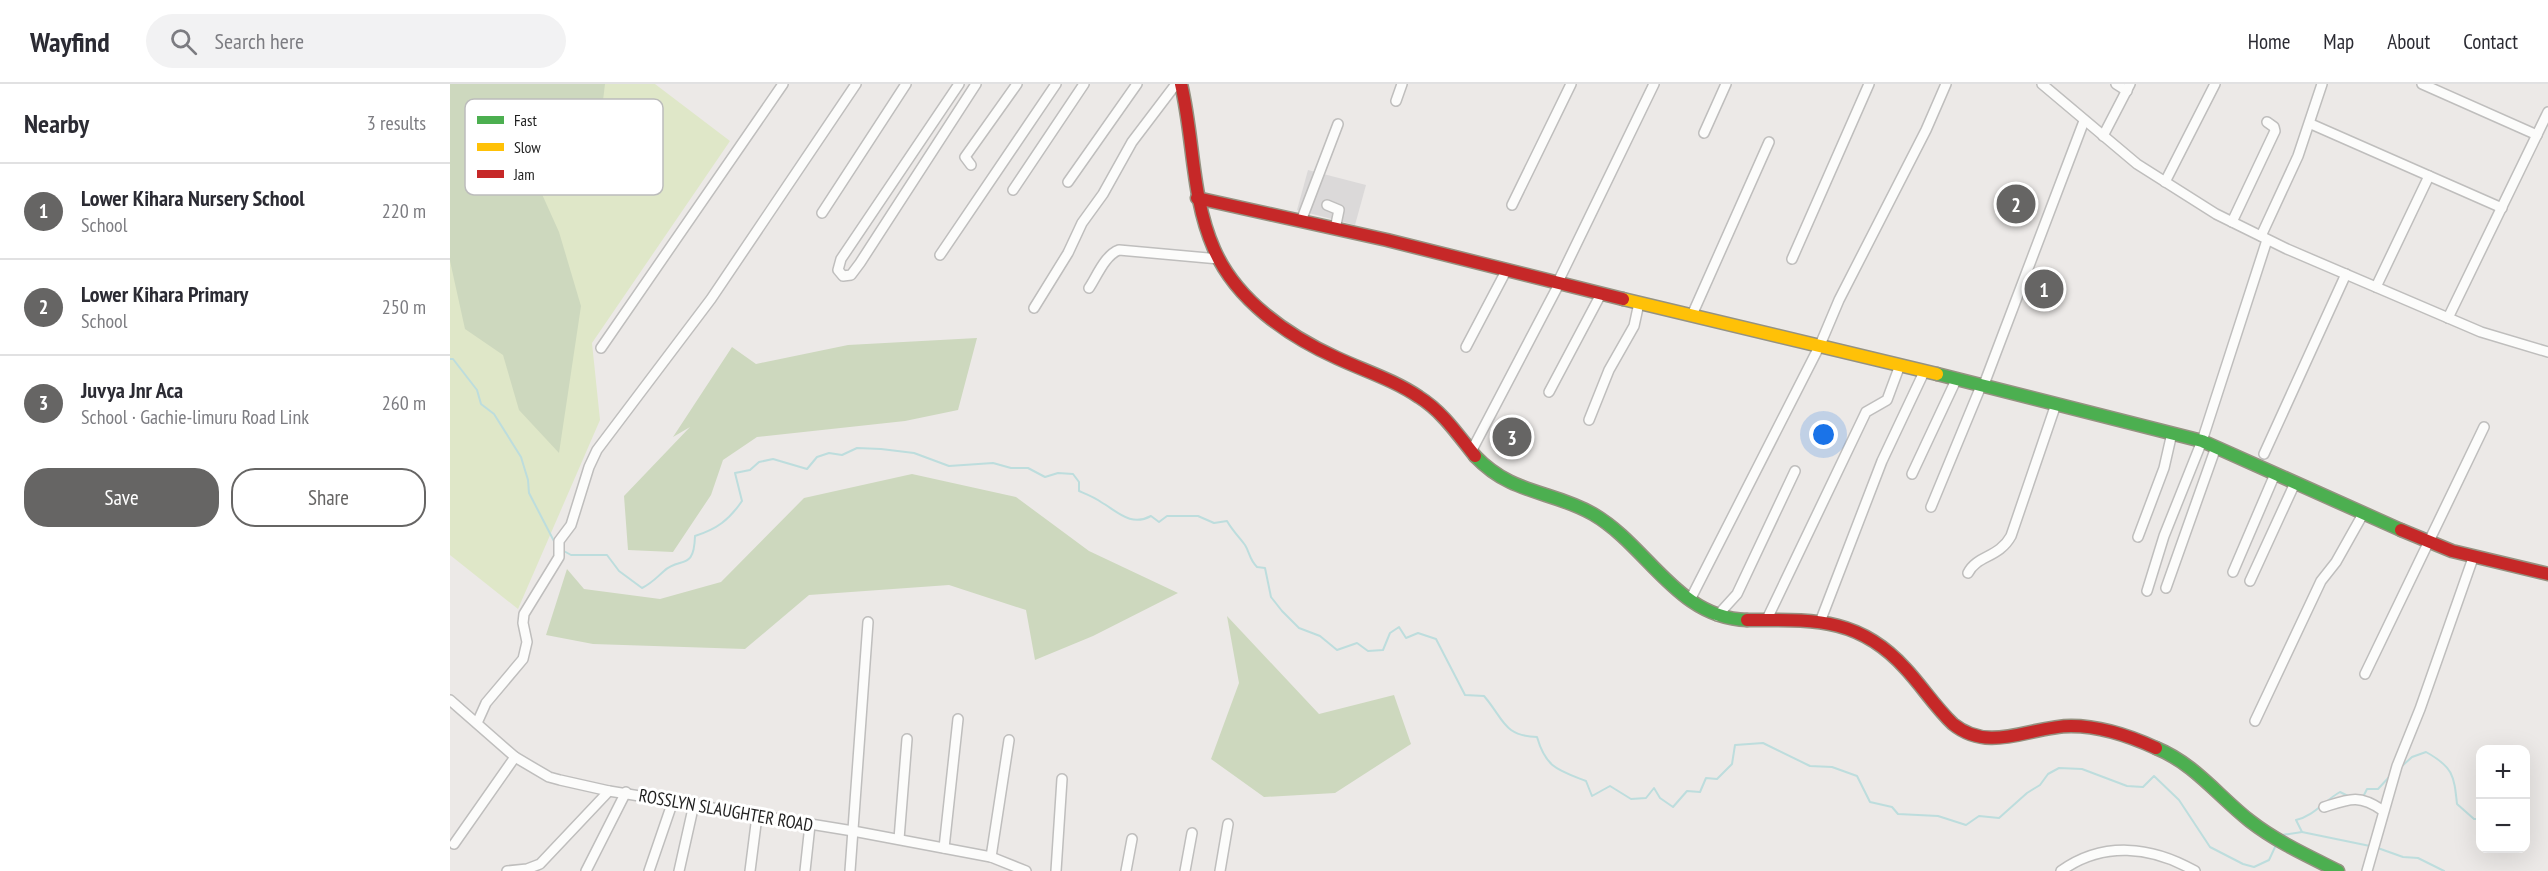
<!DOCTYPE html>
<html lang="en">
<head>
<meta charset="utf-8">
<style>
  :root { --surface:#fff; --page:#f2f2f3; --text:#2b2b33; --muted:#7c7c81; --line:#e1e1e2; --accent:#666564 }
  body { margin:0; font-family:"PT Sans Narrow",sans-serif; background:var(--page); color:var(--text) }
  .controls { position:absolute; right:18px; bottom:18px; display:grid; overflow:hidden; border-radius:12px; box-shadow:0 6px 24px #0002 }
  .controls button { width:54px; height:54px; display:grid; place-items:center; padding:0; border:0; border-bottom:2px solid var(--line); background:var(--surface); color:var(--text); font:30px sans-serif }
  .you { position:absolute; left:1374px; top:351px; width:21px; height:21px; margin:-15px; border:4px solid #fff; border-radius:50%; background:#1a73e8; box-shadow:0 0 0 9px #1a73e833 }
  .badge { display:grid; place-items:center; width:39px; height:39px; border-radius:50%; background:var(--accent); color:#fff; font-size:20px; font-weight:700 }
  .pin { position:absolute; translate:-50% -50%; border:3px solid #fff; box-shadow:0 2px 6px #0006 }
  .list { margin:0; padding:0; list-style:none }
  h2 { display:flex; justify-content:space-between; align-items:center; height:78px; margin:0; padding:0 24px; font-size:26px }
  h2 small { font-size:20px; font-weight:400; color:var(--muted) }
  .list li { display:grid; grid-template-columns:39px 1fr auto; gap:18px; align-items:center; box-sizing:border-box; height:96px; padding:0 24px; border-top:2px solid var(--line) }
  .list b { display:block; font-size:22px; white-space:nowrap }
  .list p { margin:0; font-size:20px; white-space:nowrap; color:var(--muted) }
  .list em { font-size:20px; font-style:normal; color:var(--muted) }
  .actions { display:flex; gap:12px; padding:18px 24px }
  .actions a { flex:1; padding:14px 0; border:2px solid var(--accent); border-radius:24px; text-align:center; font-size:21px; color:var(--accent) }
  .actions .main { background:var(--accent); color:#fff }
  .icon { flex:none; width:33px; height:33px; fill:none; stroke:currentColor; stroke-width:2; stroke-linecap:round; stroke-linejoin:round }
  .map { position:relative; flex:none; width:2098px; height:787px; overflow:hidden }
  header { display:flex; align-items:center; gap:36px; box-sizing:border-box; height:84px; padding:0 30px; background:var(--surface); border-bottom:2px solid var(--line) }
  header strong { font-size:28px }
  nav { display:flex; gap:33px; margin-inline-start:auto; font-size:21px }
  .search { width:420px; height:54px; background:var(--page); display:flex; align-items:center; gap:15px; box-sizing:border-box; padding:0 21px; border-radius:33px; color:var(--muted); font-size:22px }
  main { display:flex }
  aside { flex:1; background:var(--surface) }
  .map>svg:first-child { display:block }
</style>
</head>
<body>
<header>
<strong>Wayfind</strong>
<div class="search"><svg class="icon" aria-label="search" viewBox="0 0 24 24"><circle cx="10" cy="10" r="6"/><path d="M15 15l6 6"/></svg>Search here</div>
<nav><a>Home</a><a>Map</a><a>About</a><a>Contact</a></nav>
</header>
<main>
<aside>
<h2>Nearby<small>3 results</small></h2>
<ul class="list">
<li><span class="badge">1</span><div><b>Lower Kihara Nursery School</b><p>School</p></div><em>220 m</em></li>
<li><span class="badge">2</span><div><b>Lower Kihara Primary</b><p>School</p></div><em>250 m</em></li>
<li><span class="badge">3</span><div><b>Juvya Jnr Aca</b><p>School · Gachie-limuru Road Link</p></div><em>260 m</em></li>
</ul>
<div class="actions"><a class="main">Save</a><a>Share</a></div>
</aside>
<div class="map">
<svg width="2098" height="787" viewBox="0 0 2098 787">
  <rect width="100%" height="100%" fill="#ece9e7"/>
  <path fill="#dbd9d9" d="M858,86L916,101L905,141L847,126Z"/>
  <path fill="#dfe7c8" d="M0,0H205L280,57L142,259L150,336L68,525L0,471Z"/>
  <g fill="#cdd8be">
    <path d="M0,0H155L149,49L78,79L109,148L131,222L109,369L69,326L53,271L15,245L0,177Z"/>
    <path d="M527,254L508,326L455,337L307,353L273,376L261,411L223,468L178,466L174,412L240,343L223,353L282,263L306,280L398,261Z"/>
    <path d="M462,390L566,413L639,467L728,509L643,552L585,576L576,526L499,501L359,511L295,565L143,560L96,551L117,485L134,505L210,515L271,498L354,414Z"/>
    <path d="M777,532L869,630L944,611L961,660L885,709L814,713L761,675L789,599Z"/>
  </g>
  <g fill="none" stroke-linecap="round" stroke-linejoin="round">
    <g stroke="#bddddd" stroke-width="2">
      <path d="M0,275H3L27,306L31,320L44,330L71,373L78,396L79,409L106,461"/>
      <path d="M112,466L121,471H157L169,487L192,504C202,499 206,494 214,487C230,472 244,488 245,452C267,445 279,436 292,417L285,389L300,386L309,378L323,375L357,385L367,373L379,369L392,371L407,364L431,365L464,369L499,382L543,379L561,384H578L595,393L608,389L623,390L629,398V407C636,410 644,413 651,418C668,428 681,443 701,432L709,438L717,432H748L764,439L777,437C782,446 789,453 795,461C800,469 799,475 807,483L815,484L821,513L832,527L849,544L870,552L887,566L907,559L918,567L933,566L940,549L949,543L956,554L968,549L986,555L1015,611L1034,612C1054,635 1053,652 1087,653C1096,684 1108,686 1136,697L1142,712L1160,702L1181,715L1196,714L1204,704L1210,714L1223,723L1237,707L1250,708L1256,694L1267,695L1282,680L1285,661L1313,659L1360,682L1382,683L1407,692L1420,718L1442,723L1448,730L1488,732L1516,741L1529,732L1549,734L1577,709L1590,701L1598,690L1609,684L1632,685L1677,702L1693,703L1704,692L1729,716L1760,763L1793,780L1804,783L1819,776L1826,761"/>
      <path d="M1952,682L1962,673L1976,668C2003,683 2004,691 2007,720L2024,735H2030"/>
      <path d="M1913,713L1917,705H1928L1941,691"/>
      <path d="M1852,748L1920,762"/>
      <path d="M1832,751L1852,748L1846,736C1864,732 1874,717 1890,708L1898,712"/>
      <path d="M1925,763L1953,773L1968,774L1994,787"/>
    </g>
    <g stroke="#bfbebd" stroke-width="12">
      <g id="street">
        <path d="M509,0L391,175L388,186L393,192L401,191L410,179L526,0"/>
        <path d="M1592,0L1687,80L1766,130L1837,165L2031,248L2098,268"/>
        <path d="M1666,0L1677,7"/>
        <path d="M1972,0L2087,51"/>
        <path d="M946,17L952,0"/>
        <path d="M1861,40L2052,124"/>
        <path d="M1254,49L1276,0"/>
        <path d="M1653,52L1680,0"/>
        <path d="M521,81L515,73L567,0"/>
        <path d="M618,98L687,0"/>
        <path d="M1715,98L1765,0"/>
        <path d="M563,106L634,0"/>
        <path d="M877,121L889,126L885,145"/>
        <path d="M1062,121L1121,0"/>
        <path d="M372,129L456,0"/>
        <path d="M851,137L888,40"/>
        <path d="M1782,138L1825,47L1824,43L1817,38"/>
        <path d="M1811,152L1848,72L1872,0"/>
        <path d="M490,171L606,0"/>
        <path d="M1342,175L1419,0"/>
        <path d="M1107,200L1204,0"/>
        <path d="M1926,203L1979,92"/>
        <path d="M639,204C647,192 655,171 669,166L769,175"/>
        <path d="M584,224L618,169L632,139L653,110L682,58L726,0"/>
        <path d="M1242,231L1319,58"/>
        <path d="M1998,234L2098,28"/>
        <path d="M1016,263L1056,187"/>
        <path d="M151,264L333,0"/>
        <path d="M1533,303L1634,37"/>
        <path d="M1099,308L1151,210"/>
        <path d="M1139,336L1159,286L1184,242L1189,219"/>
        <path d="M1022,366L1109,200"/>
        <path d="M1814,370L1896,190"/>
        <path d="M1462,390L1506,296"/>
        <path d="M1481,423L1531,302"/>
        <path d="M1688,453L1714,384L1722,349"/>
        <path d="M1783,488L1825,390"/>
        <path d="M1518,489C1527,471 1549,474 1561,452L1606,320"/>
        <path d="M1800,497L1845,399"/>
        <path d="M1716,504L1766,363"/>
        <path d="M1697,507L1714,452L1752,357L1817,156"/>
        <path d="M1240,516L1370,261L1389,216L1476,46L1496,0"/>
        <path d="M1267,532L1287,510L1345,387"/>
        <path d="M1317,535L1416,328L1437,316L1450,281"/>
        <path d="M1370,538L1432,377L1474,288"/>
        <path d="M1915,590L2034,343"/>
        <path d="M0,616L65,673L99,693L110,696L159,707L403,747L541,773L576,787"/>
        <path d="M1805,637L1871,497L1886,478L1913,430"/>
        <path d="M27,639L36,619L73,575L77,558L73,539L74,530L109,473V457L121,441L139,383L147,366L261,215L406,0"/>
        <path d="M1874,723C1899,715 1909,710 1932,726"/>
        <path d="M449,755L457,655"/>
        <path d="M4,760L65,673"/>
        <path d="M494,764L508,635"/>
        <path d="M541,773L559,656"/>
        <path d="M57,787L77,785L90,780L159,707"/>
        <path d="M136,787L176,708"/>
        <path d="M199,787L223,717"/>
        <path d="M229,787L244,720"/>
        <path d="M300,787L307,732"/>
        <path d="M355,787L360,741"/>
        <path d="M400,787L418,538"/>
        <path d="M606,787L612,695"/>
        <path d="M676,787L682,755"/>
        <path d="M735,787L742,749"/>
        <path d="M770,787L778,740"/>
        <path d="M1611,787C1653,757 1701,762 1745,787"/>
        <path d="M1917,787L1947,682L1970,625L2023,474"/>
      </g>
    </g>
    <g stroke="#959281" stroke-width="15">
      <g id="fast">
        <path d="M1487,290L1752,357L1951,446"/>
        <path d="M1025,372C1062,411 1101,406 1143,430C1198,462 1227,534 1297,536"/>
        <path d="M1706,664C1745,680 1768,712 1800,737C1827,758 1858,772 1888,787"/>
      </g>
    </g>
    <g stroke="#959281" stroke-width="15">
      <path id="slow" d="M1173,215L1487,290"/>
    </g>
    <g stroke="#959281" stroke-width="15">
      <g id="jam">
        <path d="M731,0C744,54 741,113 764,165C786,216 838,252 887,274C915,287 944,296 969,313C993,328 1008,351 1025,372"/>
        <path d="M747,114L937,156L1173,215"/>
        <path d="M1951,446L2002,467L2098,490"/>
        <path d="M1297,536C1361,536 1408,532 1455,584C1472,602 1485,623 1503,640C1540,670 1580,642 1621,642C1650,642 1680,652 1706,664"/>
      </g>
    </g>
    <use href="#street" stroke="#fcfcfb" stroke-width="9"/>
    <use href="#fast" stroke="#4caf50" stroke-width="12"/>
    <use href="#slow" stroke="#ffc107" stroke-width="12"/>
    <use href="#jam" stroke="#c62828" stroke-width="12"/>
  </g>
  <g text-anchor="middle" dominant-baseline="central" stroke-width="6" stroke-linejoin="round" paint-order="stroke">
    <g font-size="18" fill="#1e1e1e" stroke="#fff">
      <text transform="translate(276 726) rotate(10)">ROSSLYN SLAUGHTER ROAD</text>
    </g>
  </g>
  <rect x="15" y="15" width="198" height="96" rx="9" fill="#fff" stroke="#bcbcbc" stroke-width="1.5"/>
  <rect x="27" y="32" width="27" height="8" fill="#4caf50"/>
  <rect x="27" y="59" width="27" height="8" fill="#ffc107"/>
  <rect x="27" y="86" width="27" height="8" fill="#c62828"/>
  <g font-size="16" fill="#1e1e1e">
    <text x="64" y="42">Fast</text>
    <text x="64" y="69">Slow</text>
    <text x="64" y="96">Jam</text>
  </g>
</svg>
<div class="controls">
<button>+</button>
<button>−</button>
</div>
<div class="you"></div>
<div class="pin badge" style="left:1594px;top:205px">1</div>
<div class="pin badge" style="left:1566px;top:120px">2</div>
<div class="pin badge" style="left:1062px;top:353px">3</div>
</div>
</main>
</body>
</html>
